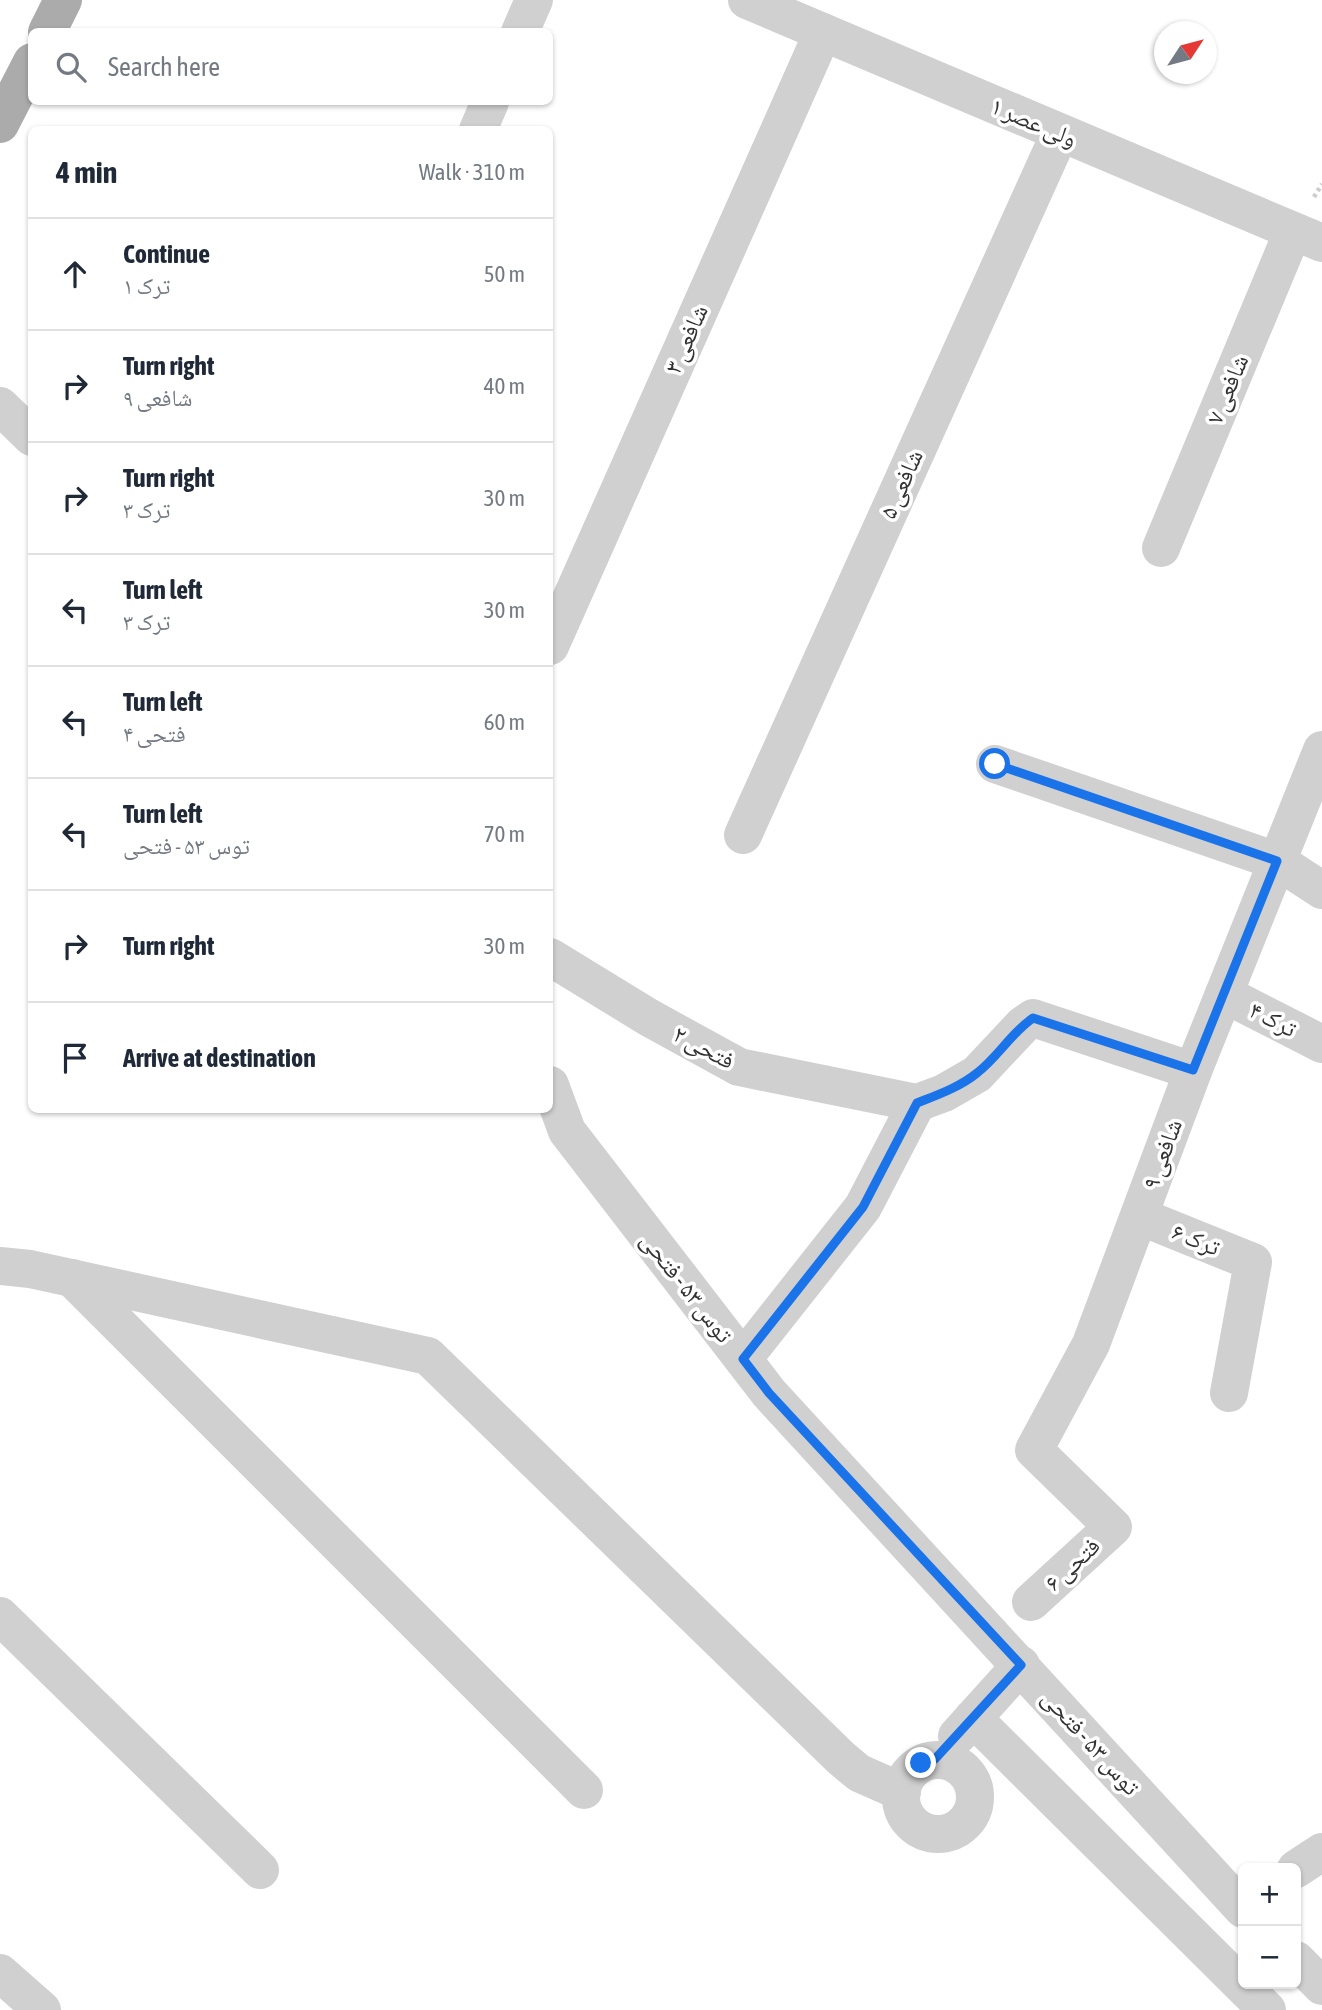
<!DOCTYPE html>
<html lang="en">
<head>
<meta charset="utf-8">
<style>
  :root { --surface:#fff; --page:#f6f6f7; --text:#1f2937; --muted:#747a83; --line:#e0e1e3 }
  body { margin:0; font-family:"Asap Condensed","Noto Naskh Arabic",sans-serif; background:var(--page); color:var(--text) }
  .controls { position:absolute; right:21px; bottom:21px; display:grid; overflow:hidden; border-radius:10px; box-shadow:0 2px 5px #0004 }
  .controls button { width:63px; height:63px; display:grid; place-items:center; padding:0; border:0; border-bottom:2px solid var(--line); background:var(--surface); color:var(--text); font:35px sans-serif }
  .compass { position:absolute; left:1154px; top:21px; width:63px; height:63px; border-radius:50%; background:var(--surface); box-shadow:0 2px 5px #0004; rotate:54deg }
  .stop { position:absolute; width:21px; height:21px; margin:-16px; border:5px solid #1a73e8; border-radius:50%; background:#fff }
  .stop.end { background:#1a73e8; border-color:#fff; box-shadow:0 2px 7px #0008 }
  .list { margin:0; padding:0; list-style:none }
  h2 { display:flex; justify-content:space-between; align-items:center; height:91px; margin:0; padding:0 28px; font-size:30px }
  h2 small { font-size:23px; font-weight:400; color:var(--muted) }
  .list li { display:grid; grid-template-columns:46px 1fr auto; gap:21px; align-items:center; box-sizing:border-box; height:112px; padding:0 28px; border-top:2px solid var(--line) }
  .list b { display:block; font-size:26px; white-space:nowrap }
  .list p { margin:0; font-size:23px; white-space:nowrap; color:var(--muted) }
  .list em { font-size:23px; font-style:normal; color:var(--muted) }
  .icon { flex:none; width:38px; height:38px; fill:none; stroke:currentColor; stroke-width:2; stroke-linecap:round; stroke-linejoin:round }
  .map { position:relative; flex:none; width:1322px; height:2010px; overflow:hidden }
  .search { position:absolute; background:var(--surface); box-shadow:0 2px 5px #0004; left:28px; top:28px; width:525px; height:77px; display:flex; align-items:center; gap:18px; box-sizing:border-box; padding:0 24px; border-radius:10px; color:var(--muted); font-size:26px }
  .panel { position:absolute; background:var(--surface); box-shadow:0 2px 5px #0004; left:28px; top:126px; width:525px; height:987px; border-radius:10px }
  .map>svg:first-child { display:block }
</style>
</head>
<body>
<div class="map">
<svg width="1322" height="2010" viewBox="0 0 1322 2010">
  <rect width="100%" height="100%" fill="#fff"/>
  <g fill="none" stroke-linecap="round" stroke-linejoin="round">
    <path stroke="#cdcdcd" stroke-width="4.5" stroke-dasharray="3.5 3.5" stroke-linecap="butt" d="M1314,197L1322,184"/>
    <g stroke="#d0d0d0" stroke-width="38">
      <path d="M747,0L1322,243"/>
      <path d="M520,32L534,0"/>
      <path d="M478,130L490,102"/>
      <path d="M0,406L32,437"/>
      <path d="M1161,548L1293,231"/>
      <path d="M550,646L823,32"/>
      <path d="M995,764L1277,861L1322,890"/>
      <path d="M743,835L1060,133"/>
      <path d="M550,957L648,1017L739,1067L917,1103L944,1093L977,1074L1023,1025L1033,1018L1193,1071"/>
      <path d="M1224,994L1322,1044"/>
      <path d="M550,1085L567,1131L769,1393L1243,1909"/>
      <path d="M1139,1216L1253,1262L1229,1393"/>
      <path d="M0,1266L30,1269L428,1356L841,1758L859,1773L902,1792"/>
      <path d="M72,1278L584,1790"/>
      <path d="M743,1359L863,1207L917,1103"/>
      <path d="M1031,1602L1113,1527L1034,1450L1091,1344L1193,1071L1322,750"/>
      <path d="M0,1616L260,1870"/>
      <path d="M973,1718L1267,2010"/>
      <path d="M957,1736L1021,1665"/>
      <circle cx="938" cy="1797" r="37"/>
      <path d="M1296,1869L1322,1852"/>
      <path d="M1296,1960L1322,1986"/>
      <path d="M0,1973L42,2010"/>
    </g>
    <g stroke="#ababab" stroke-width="38">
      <path d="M47,32L63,0"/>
      <path d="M0,124L32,62"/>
    </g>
  </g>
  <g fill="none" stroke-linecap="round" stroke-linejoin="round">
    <path stroke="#1a73e8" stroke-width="9" d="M921,1763L935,1759L1021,1665L769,1393L743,1359L863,1207L917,1103C937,1095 960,1087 977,1073C998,1057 1011,1033 1033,1018L1193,1070L1277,861L995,764"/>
  </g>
  <g text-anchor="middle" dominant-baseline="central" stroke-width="7" stroke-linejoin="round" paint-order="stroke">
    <g font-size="24" fill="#333" stroke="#fff">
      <text transform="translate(1034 122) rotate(23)">ولی عصر ۱</text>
      <text transform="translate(686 339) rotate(-66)">شافعی ۳</text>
      <text transform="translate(1227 389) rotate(-67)">شافعی ۷</text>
      <text transform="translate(901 484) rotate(-66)">شافعی ۵</text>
      <text transform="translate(1273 1019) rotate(27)">ترک ۴</text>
      <text transform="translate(704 1047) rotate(28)">فتحی ۲</text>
      <text transform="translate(1162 1154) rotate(-70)">شافعی ۹</text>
      <text transform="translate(1196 1239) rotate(22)">ترک ۶</text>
      <text transform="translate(687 1287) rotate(52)">توس ۵۳ - فتحی</text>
      <text transform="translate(1072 1564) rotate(-43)">فتحی ۶</text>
      <text transform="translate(1091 1742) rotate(48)">توس ۵۳ - فتحی</text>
    </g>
  </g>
</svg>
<div class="controls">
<button>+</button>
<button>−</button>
</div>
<svg class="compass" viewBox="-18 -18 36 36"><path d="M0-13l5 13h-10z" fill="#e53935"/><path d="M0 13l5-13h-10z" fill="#747a83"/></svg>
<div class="stop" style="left:995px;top:764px"></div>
<div class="stop end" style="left:921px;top:1763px"></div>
<div class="search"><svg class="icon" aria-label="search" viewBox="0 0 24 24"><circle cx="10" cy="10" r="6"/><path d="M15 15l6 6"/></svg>Search here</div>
<section class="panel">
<h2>4 min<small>Walk · 310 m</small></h2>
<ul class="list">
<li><svg class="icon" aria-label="ahead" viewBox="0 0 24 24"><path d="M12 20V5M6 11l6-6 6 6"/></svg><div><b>Continue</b><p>ترک ۱</p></div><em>50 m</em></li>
<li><svg class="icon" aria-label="right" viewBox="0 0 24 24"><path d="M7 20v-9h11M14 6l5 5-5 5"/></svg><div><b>Turn right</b><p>شافعی ۹</p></div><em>40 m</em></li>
<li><svg class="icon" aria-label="right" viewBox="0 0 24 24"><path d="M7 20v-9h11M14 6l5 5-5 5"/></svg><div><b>Turn right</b><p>ترک ۳</p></div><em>30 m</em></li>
<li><svg class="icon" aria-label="left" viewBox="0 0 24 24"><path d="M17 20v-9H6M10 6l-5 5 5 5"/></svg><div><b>Turn left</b><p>ترک ۳</p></div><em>30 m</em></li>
<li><svg class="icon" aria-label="left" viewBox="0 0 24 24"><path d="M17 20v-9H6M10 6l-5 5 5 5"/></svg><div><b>Turn left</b><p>فتحی ۴</p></div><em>60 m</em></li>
<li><svg class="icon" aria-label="left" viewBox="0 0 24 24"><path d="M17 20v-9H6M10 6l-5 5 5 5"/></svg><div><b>Turn left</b><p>توس ۵۳ - فتحی</p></div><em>70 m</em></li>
<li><svg class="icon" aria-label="right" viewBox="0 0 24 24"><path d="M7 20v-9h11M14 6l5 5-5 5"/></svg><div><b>Turn right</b></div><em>30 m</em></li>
<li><svg class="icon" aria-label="arrive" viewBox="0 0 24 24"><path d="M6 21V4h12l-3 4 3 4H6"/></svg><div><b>Arrive at destination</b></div></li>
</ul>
</section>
</div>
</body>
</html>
